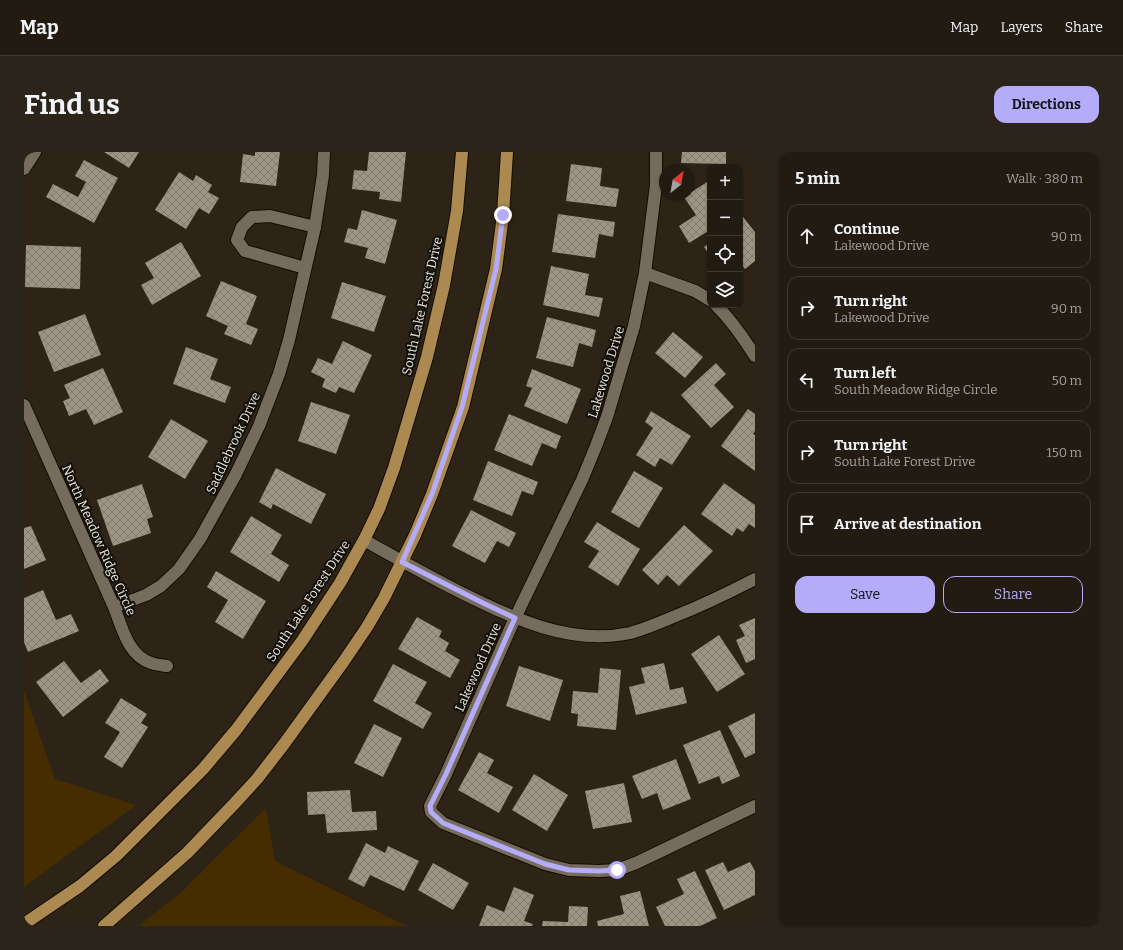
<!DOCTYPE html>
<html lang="en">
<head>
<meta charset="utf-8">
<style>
  :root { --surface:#221b11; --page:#2a241a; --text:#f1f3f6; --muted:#a2a19f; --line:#3f3931; --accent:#b4acf9 }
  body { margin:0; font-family:Bitter,serif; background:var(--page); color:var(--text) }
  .controls { position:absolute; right:12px; top:12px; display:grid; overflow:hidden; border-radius:8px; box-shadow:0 1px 3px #0004 }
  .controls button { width:36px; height:36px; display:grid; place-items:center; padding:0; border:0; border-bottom:1px solid var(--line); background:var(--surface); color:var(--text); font:20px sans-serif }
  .compass { position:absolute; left:635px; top:12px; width:36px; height:36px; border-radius:50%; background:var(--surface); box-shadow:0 1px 3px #0004; rotate:31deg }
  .stop { position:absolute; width:12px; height:12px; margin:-9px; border:3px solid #b4acf9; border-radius:50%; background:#fff }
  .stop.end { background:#b4acf9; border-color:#fff; box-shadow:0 1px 4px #0008 }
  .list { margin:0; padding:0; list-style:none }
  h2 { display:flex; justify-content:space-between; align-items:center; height:52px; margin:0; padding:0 16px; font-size:17px }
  h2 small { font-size:13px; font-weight:400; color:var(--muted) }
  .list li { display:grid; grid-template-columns:26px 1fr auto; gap:12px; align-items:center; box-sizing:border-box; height:64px; margin:0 8px 8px; padding:0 8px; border:1px solid var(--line); border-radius:12px }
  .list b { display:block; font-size:15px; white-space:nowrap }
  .list p { margin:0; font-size:13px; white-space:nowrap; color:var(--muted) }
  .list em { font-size:13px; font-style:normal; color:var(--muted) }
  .actions { display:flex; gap:8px; padding:12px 16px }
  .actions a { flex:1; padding:9px 0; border:1px solid var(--accent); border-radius:12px; text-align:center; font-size:14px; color:var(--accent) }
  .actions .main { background:var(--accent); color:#111 }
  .icon { flex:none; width:22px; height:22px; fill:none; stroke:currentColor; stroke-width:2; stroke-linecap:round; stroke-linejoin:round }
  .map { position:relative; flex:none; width:731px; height:774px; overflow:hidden; border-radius:12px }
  header { display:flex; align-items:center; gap:24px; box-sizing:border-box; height:56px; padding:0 20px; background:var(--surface); border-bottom:1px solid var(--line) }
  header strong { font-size:19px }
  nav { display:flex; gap:22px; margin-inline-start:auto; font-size:14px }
  .intro { display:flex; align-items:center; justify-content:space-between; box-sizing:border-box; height:96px; padding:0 24px }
  h1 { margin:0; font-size:28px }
  .button { padding:10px 18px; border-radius:12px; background:var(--accent); color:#111; font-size:14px; font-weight:700 }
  main { display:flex; gap:24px; padding:0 24px }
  aside { flex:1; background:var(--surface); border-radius:12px; box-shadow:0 1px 3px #0004 }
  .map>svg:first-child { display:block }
</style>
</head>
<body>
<header>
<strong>Map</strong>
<nav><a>Map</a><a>Layers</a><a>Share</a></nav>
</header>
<div class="intro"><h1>Find us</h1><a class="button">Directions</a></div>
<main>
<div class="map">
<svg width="731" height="774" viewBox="0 0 731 774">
  <defs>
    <pattern id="building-cross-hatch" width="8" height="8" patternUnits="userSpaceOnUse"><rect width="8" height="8" fill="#9e9484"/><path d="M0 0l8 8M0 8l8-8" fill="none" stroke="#847c70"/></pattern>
  </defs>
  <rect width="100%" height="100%" fill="#2d2417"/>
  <g fill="#452d00">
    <path d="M0,539L31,627L112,653L0,735Z"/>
    <path d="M242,656L251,709L383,774H115L154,743Z"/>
  </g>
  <g fill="url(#building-cross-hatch)">
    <path d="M80,0H115L105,16Z"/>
    <path d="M231,0H256L252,34L216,30L219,2L231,4Z"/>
    <path d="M345,0H382L377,50L355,47L356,40L328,37L330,18L343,19Z"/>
    <path d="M658,0H702V12L657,11Z"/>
    <path d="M60,8L94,26L70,71L22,45L29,32L54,45L62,30L51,24Z"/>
    <path d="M547,12L578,16L576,34L595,37L592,55L542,49Z"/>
    <path d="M155,20L169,29L172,23L188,33L184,40L195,46L185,62L175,56L162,77L131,58Z"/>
    <path d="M686,28V78L665,91L655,74L672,63L660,45Z"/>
    <path d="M338,58L373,68L361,112L341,106L344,96L320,90L324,76L333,78Z"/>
    <path d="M534,62L591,70L589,85L575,82L571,106L528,100Z"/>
    <path d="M719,65L731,80V109L721,117L716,110V67Z"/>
    <path d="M157,90L177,124L128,153L117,133L130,126L121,111Z"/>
    <path d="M686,90V104L680,95Z"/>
    <path d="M2,93L57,95L56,137L1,135Z"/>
    <path d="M527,114L565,122L561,143L579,146L575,165L519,153Z"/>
    <path d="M197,129L233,144L222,172L234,177L227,193L200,182L204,174L182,164Z"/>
    <path d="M318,130L362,144L350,180L307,166Z"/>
    <path d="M61,162L77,203L30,220L14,180Z"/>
    <path d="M523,165L572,178L568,195L555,191L549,215L512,206Z"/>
    <path d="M649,180L679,205L661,226L631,201Z"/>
    <path d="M319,189L348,203L330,241L315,235L312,241L298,235L301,227L287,220L294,206L308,212Z"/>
    <path d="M162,195L194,207L186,227L207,235L201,251L149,232Z"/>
    <path d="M692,211L702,222L690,233L710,255L687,276L657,243Z"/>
    <path d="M79,216L99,260L70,273L62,257L45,264L39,249L46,246L40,233Z"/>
    <path d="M508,217L557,237L543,272L500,254L508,236L502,234Z"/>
    <path d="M287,250L326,263L312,302L274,289Z"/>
    <path d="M724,257L731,262V279L729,282L731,283V319L697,294Z"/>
    <path d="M627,259L667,284L648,313L636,306L631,315L612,303L629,276L621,270Z"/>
    <path d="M485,262L537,284L532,297L518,291L508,314L470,298Z"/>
    <path d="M147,267L184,289L161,327L124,305Z"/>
    <path d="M464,309L514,330L509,343L498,339L488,364L449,348Z"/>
    <path d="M252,316L302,342L287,372L249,352L247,357L235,350Z"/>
    <path d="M610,319L639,336L615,376L587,360Z"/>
    <path d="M700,331L731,353V376L725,372L719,380L713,376L708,384L677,362Z"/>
    <path d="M118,332L129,365L123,367L127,381L89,394L73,348Z"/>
    <path d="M447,358L492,381L485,395L473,389L461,411L428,394Z"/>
    <path d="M227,364L258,383L247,402L265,413L255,430L206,400Z"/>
    <path d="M573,370L616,397L594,434L564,415L575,399L560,390Z"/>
    <path d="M660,373L689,399L655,434L643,423L634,433L618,418Z"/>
    <path d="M7,374L22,408L0,417V376Z"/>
    <path d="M192,419L242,449L219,487L191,470L204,448L183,435Z"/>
    <path d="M19,438L32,468L47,462L55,479L4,500L0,490V446Z"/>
    <path d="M393,465L418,479L415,485L425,491L421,499L436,508L426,526L374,497Z"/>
    <path d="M731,466V507L722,511L712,488L721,484L715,473Z"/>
    <path d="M695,483L721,522L693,540L667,502Z"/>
    <path d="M40,509L57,531L76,517L85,529L39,565L12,530Z"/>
    <path d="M640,511L646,538L659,535L663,551L612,563L605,535L621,531L617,516Z"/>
    <path d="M369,512L403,530L391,551L408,561L399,577L349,549Z"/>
    <path d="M495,514L539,528L526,569L482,554Z"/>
    <path d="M576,516L597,518L592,578L553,574L554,562L547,561L549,539L574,541Z"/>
    <path d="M97,546L123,562L117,571L124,575L98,616L80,605L96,580L81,571Z"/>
    <path d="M731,561V601L721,606L704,574Z"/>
    <path d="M350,572L378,586L359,625L330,611Z"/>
    <path d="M696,578L716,624L698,632L695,624L675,632L659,593Z"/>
    <path d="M455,600L470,608L463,621L489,635L475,661L434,638Z"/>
    <path d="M652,607L667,647L639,658L633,641L618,647L608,624Z"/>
    <path d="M510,622L544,643L523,679L488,658Z"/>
    <path d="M600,631L608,670L569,677L561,639Z"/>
    <path d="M326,638L328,660L352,659L353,678L303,681L301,662L284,663L283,640Z"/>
    <path d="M342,691L361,701L364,694L395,709L380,739L346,723L340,735L324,727Z"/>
    <path d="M699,710L704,720L726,710L731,719V743L700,758L681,718Z"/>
    <path d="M409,711L445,731L429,758L394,738Z"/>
    <path d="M671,719L693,766L676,774H641L632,755L660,742L653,727Z"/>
    <path d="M490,735L510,743L500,769L509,772L508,774H455L463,753L480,760Z"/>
    <path d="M616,739L625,774H574L573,769L600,762L596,744Z"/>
    <path d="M545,754L564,755L563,774H518L519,769L544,770Z"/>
  </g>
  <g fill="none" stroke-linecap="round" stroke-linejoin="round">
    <g stroke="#150d03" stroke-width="14">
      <g id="minor">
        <path d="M632,0V33L621,121L610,174L583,265L572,294L558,328L491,466L422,622L406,654L407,660L419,671L521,712L545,718L575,719L593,718L612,711L731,654"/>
        <path d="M0,17L11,0"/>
        <path d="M281,116L221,99L213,88L218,75L228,65L246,64L291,75"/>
        <path d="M621,121L671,139L686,148"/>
        <path d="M692,153C707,168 719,185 731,204"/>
        <path d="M0,253L90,455C98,475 104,504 127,511C132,513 138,513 143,514"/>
        <path d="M340,388C372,406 404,424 436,440C489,466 546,494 606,481C621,477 635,471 649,465C677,454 704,441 731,427"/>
        <path d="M90,455L122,443L137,434L155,417L176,387L212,322L235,274L255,222L265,188L291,75L299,23L300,0"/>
      </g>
    </g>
    <g stroke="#150d03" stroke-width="14">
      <g id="major">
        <path d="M0,772L56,734L92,704L179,617L212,578L278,489L316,431L340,388L355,357L370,316L403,205L420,133L433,59L438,0"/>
        <path d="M80,774L163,701L210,652L233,627L260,592L320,509L343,475L360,446L391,383L408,342L439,255L472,117L479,63L483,0"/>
      </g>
    </g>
    <use href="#minor" stroke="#766c5d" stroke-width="12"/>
    <use href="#major" stroke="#ab8950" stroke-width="12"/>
  </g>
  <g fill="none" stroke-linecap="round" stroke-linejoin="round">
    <path stroke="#b4acf9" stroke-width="5" d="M479,63L472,117L438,255L408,342L378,410L459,451L491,466L422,622L406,654L407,660L419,671L521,712L545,718L575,719L593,718"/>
  </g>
  <g text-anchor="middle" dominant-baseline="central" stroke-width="4" stroke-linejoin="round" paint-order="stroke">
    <g font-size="13" fill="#ebe6dd" stroke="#120e09">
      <text transform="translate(398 154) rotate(-77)">South Lake Forest Drive</text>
      <text transform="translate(582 220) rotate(-73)">Lakewood Drive</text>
      <text transform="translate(209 291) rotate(-65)">Saddlebrook Drive</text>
      <text transform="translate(75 388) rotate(66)">North Meadow Ridge Circle</text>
      <text transform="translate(284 449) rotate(-57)">South Lake Forest Drive</text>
      <text transform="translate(454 515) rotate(-66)">Lakewood Drive</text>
    </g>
  </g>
</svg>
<div class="controls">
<button>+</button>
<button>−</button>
<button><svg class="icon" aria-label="locate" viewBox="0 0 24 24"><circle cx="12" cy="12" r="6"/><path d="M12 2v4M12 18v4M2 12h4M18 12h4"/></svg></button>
<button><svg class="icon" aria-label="layers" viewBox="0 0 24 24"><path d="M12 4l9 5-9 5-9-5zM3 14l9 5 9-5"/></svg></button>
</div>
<svg class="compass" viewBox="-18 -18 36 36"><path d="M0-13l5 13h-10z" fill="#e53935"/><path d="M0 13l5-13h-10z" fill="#a2a19f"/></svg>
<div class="stop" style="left:593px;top:718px"></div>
<div class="stop end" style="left:479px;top:63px"></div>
</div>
<aside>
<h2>5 min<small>Walk · 380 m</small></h2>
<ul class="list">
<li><svg class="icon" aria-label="ahead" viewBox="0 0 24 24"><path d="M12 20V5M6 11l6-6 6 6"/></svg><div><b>Continue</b><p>Lakewood Drive</p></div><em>90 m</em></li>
<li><svg class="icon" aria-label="right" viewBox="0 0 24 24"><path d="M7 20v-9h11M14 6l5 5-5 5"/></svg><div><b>Turn right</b><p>Lakewood Drive</p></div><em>90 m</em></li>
<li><svg class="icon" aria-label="left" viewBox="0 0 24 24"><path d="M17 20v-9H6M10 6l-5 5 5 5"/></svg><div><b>Turn left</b><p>South Meadow Ridge Circle</p></div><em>50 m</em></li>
<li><svg class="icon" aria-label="right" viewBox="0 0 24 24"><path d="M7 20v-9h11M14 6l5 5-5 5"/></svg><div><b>Turn right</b><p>South Lake Forest Drive</p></div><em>150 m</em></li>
<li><svg class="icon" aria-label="arrive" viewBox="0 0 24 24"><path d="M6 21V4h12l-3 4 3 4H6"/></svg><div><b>Arrive at destination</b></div></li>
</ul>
<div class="actions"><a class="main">Save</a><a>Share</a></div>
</aside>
</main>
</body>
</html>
